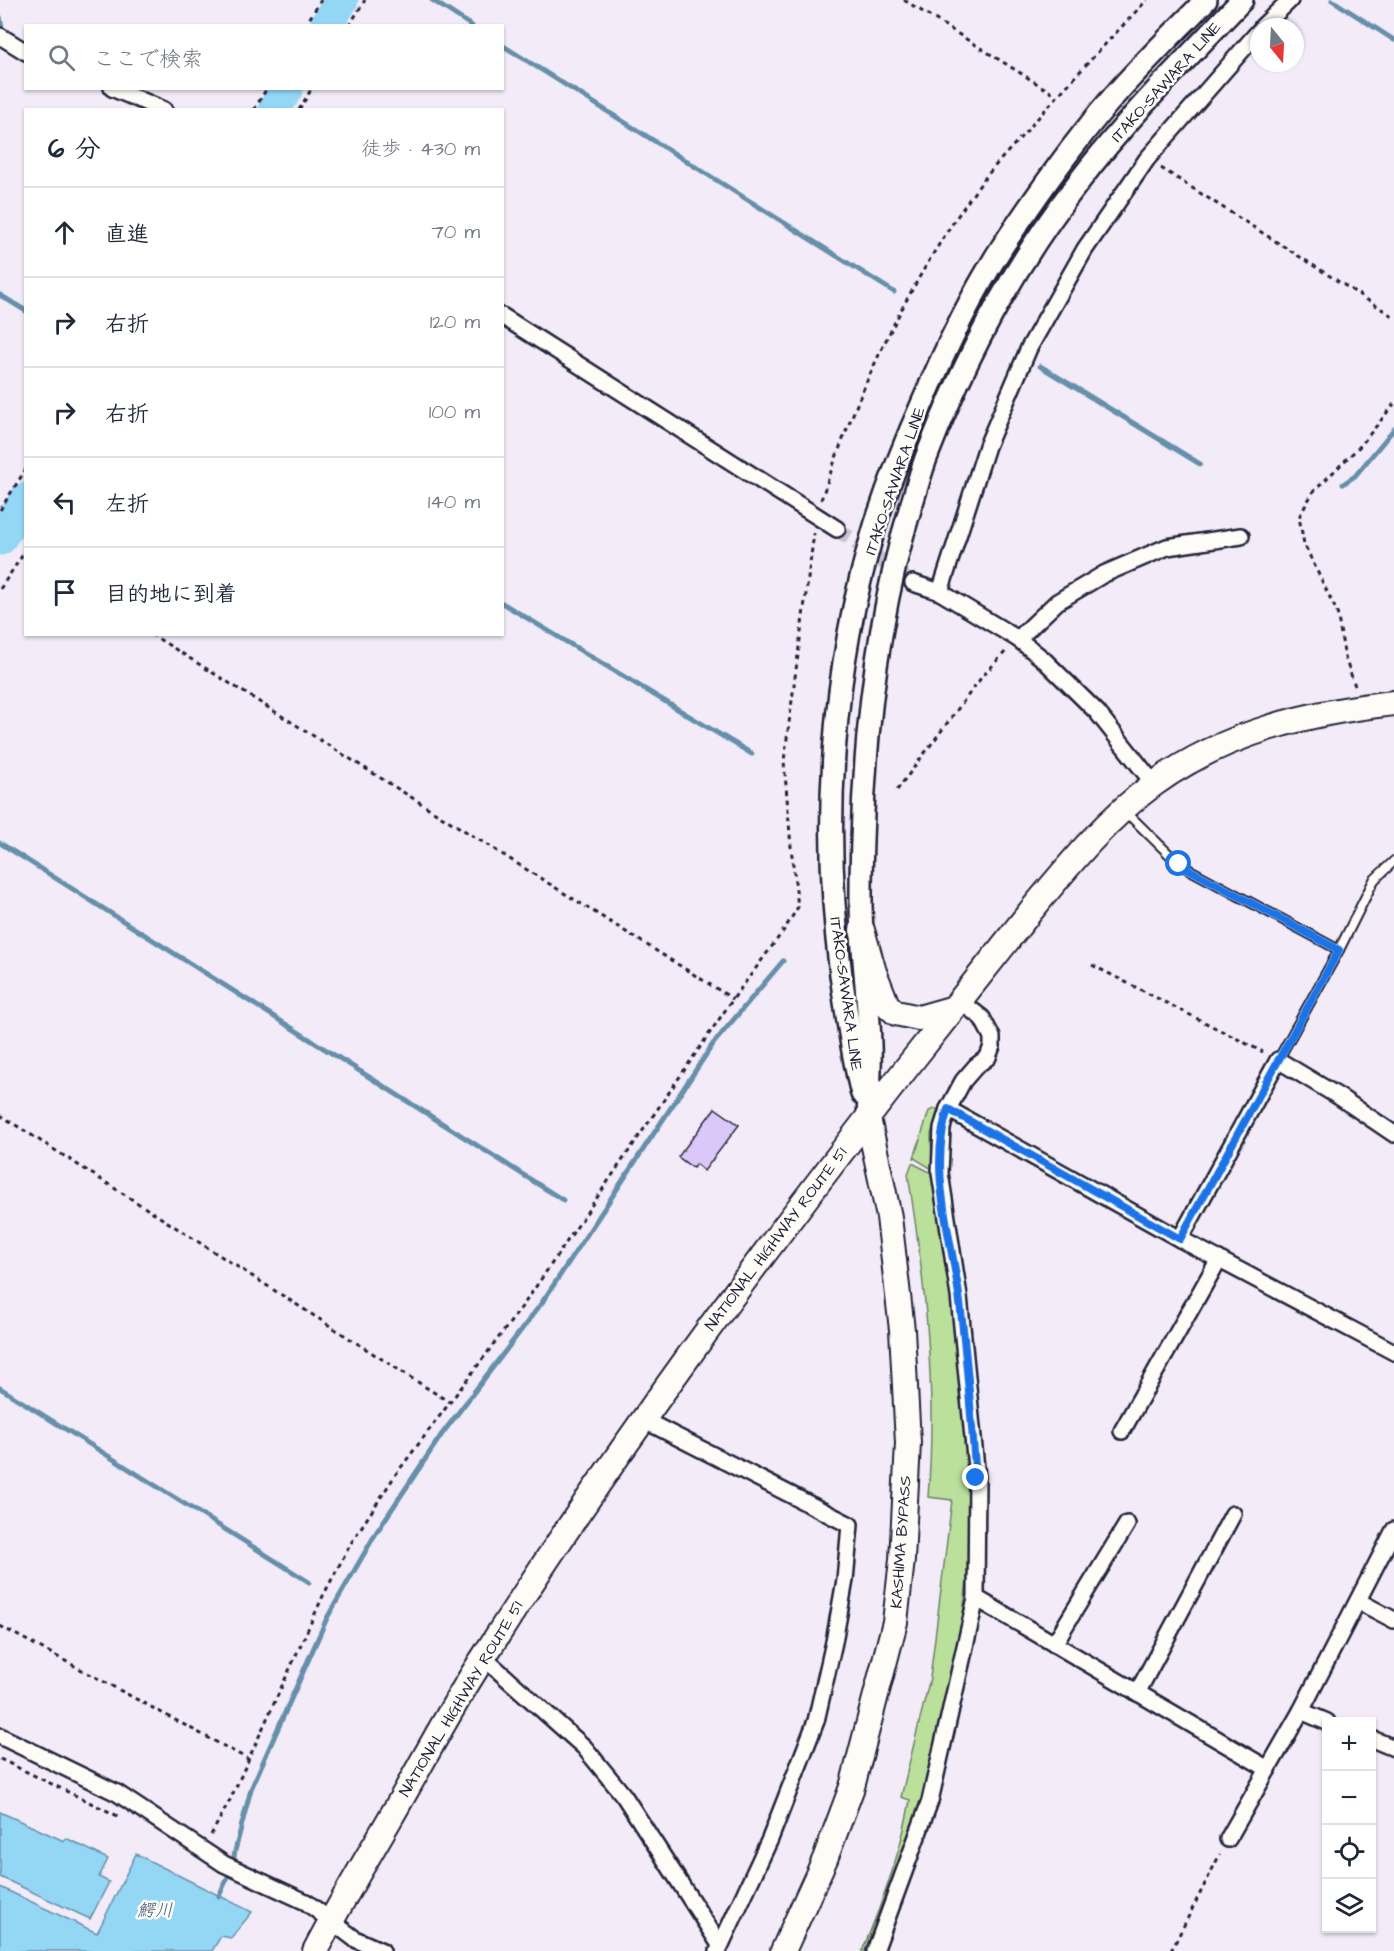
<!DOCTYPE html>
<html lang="ja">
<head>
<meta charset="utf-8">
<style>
  :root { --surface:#fff; --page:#f2f2f3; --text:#1f2937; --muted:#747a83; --line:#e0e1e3 }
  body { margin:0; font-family:"Architects Daughter","Klee One",sans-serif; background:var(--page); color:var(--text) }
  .controls { position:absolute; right:18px; bottom:18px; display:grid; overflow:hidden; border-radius:0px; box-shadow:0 2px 4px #0004 }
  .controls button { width:54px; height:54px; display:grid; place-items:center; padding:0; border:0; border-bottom:2px solid var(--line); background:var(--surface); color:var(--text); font:30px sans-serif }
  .compass { position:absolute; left:1250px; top:18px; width:54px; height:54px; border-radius:50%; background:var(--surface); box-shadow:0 2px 4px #0004; rotate:162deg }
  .stop { position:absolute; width:18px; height:18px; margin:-14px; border:4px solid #1a73e8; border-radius:50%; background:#fff }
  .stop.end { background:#1a73e8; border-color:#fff; box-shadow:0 2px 6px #0008 }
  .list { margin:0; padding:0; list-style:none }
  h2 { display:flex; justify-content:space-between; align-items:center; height:78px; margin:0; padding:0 24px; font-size:26px }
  h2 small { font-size:20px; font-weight:400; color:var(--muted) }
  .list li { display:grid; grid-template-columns:39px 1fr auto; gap:18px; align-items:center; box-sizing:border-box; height:90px; padding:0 24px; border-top:2px solid var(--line) }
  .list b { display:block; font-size:22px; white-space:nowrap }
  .list em { font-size:20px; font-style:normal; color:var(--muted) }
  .icon { flex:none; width:33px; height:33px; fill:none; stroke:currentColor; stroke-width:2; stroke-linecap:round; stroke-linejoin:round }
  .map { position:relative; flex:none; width:1394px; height:1951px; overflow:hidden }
  .search { position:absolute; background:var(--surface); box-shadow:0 2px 4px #0004; left:24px; top:24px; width:480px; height:66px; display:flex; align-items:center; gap:15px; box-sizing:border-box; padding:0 21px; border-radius:0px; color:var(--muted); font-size:22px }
  .panel { position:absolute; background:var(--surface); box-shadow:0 2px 4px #0004; left:24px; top:108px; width:480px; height:528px; border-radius:0px }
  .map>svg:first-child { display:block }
</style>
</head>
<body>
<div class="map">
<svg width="1394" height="1951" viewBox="0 0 1394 1951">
  <rect width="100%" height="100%" fill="#f3ecf8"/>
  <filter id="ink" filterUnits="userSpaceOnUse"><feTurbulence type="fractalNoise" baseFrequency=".0167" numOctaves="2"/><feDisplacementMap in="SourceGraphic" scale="12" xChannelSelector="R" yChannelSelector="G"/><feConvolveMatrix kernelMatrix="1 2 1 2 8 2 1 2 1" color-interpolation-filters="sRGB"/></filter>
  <g filter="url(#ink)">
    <g fill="#bbe09b" stroke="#6e816b" stroke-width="1.5">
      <path d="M934,1109H939L931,1134L932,1169L914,1158L929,1111Z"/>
      <path d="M912,1163L932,1173L950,1280L971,1452L968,1571L958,1656L932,1771L897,1877L866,1951H862C883,1902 901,1853 910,1800L901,1797L930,1678L952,1500L928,1497C937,1389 925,1281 908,1174Z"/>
    </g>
    <g fill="#93d7f5" stroke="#668fab" stroke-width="1.5">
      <path d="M0,1812L64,1841L66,1838L108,1859L99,1877L109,1882L90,1919L0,1877Z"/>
      <path d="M136,1854L252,1912L231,1938L221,1936L212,1951H0V1887L97,1933Z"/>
    </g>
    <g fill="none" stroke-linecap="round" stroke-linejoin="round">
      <g stroke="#668fab" stroke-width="5">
        <path d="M432,0L472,26"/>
        <path d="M1332,0L1394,40"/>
        <path d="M0,17L2,29L0,32"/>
        <path d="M502,45L894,292"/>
        <path d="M0,295L26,311"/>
        <path d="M1040,366L1200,464"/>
        <path d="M1343,484L1355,476L1394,429"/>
        <path d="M502,603L752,754"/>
        <path d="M0,843L563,1200"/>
        <path d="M0,1388L309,1582"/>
        <path d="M219,1896L232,1868L235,1851L251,1789L327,1618L376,1533L442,1434L541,1304L713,1044L783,961"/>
      </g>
      <g stroke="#93d7f5" stroke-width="33">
        <path d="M326,26L342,0"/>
        <path d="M274,110L287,88"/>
        <path d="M0,539L26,499"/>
      </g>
    </g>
    <path fill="#dbc8fa" stroke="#22223b" stroke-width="1.5" d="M715,1108L739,1125L704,1171L696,1164L693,1168L678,1157Z"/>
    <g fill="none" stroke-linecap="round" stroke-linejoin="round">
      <path stroke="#c9c4d2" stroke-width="15" stroke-dasharray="15 8" stroke-linecap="butt" d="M837,529L913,583"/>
      <g stroke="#22223b" stroke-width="12">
        <g id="service">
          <path d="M1125,811L1179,864L1339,950"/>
          <path d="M1278,1060L1339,950L1374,880L1394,861"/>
        </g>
      </g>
      <g stroke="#22223b" stroke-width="20">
        <g id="minor">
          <path d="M1262,27L1290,0"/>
          <path d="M0,36L26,52"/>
          <path d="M112,88L164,110"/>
          <path d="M502,316L837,529"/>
          <path d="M913,583L940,592L1018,639L1043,659L1097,712L1154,784"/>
          <path d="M940,592L987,446L1029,348L1085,249L1147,159L1259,31"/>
          <path d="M1018,639L1057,602L1104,574L1167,547L1241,536"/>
          <path d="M948,1109L1180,1239L1394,1352"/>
          <path d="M1180,1239L1278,1060L1341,1098L1394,1134"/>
          <path d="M642,1419L850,1525L845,1580L834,1642L816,1721L770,1839L718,1951"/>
          <path d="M1122,1431L1219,1259"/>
          <path d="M976,1598L1268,1769"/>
          <path d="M1358,1601L1394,1620"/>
          <path d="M1054,1644L1127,1524"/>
          <path d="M483,1657L584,1747L624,1796L720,1945"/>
          <path d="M1137,1693L1233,1514"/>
          <path d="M1301,1711L1327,1722"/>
          <path d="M0,1736L117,1793L224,1864L306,1902L355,1939L382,1951"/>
          <path d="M1372,1739L1394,1748"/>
          <path d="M1228,1839L1301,1711L1394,1530"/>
          <path d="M875,1951L930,1801L976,1598L977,1478L959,1296L940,1173L942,1128L948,1109L963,1081L976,1066L988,1057L992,1046V1037L982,1018L960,1001"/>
        </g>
      </g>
      <g stroke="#22223b" stroke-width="26">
        <g id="secondary">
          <path d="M862,1094C852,1055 847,1015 841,975C822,827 831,670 875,526C889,482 906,439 925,397C947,345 972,294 1002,247C1037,195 1073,143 1114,96C1143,63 1175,32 1206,0"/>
          <path d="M868,1118C869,1093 871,1068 870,1044C869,1007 864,970 862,933C860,902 861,871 862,840C865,727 878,614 911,506C917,488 921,470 928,453C965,358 1015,264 1077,184C1127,118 1185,60 1242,0"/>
        </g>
      </g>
      <g stroke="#22223b" stroke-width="28">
        <g id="trunk">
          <path d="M862,930L874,972L887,1005L896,1013L919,1018L954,1008"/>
          <path d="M315,1951C340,1903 368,1857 395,1810C425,1758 452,1705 485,1655C615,1450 759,1257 908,1066C949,1015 989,963 1030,912C1068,866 1106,819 1154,784C1224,733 1310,712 1394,703"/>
          <path d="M783,1951L825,1859L852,1787L895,1622L902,1560L908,1443L902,1330L889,1217L868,1118"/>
        </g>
      </g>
      <g stroke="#22223b" stroke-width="3" stroke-dasharray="4.5 4.5" stroke-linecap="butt">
        <path d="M904,0L1057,96"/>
        <path d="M305,26L321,0"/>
        <path d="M349,26L365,0"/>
        <path d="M254,110L267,88"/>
        <path d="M299,110L312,88"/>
        <path d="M1161,168L1394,317"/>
        <path d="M821,500C860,385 911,275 985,178C997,163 1011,148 1024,134C1064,88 1105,44 1147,0"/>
        <path d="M0,510L26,469"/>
        <path d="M0,589L26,550"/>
        <path d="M151,634L733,999"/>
        <path d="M1355,686L1345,658L1337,612L1304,544L1299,517L1313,492L1361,445L1394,404"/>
        <path d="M897,790L981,678L1007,650"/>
        <path d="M1092,965L1263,1052"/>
        <path d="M0,1115L449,1402"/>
        <path d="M0,1626L248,1759"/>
        <path d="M0,1759L120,1817"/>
        <path d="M211,1835L230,1800L323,1596L351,1543L396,1474L524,1304L733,999L784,930L798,907L791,847L784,761L814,533"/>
        <path d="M1171,1951L1220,1854"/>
      </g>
      <use href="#service" stroke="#fdfcf7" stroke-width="8"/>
      <use href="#minor" stroke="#fdfcf7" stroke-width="15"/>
      <use href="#secondary" stroke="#fdfcf7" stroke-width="21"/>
      <use href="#trunk" stroke="#fdfcf7" stroke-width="24"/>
    </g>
  </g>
  <g fill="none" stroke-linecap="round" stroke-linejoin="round" filter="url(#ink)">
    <path stroke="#1a73e8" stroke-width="8" d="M976,1478C971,1417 967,1356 959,1295C951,1235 928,1169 948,1109L1180,1239L1339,950L1179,864"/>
  </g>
  <g text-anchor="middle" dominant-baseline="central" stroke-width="5" stroke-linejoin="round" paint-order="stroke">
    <g font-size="16" fill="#22223b" stroke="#fdfcf7">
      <text transform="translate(1166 82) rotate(-48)">ITAKO-SAWARA LINE</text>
      <text transform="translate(895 481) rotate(-71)">ITAKO-SAWARA LINE</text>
      <text transform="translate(846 994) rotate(82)">ITAKO-SAWARA LINE</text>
      <text transform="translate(776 1239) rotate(-53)">NATIONAL HIGHWAY ROUTE 51</text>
      <text transform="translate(901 1542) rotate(-86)">KASHIMA BYPASS</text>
      <text transform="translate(461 1699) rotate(-59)">NATIONAL HIGHWAY ROUTE 51</text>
    </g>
    <g font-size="18" font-style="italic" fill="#445873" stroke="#fdfcf7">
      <text x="155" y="1910">鰐川</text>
    </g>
  </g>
</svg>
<div class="controls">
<button>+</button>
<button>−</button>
<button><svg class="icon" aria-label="locate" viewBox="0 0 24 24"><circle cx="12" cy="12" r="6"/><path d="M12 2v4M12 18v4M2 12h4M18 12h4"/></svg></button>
<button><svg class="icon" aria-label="layers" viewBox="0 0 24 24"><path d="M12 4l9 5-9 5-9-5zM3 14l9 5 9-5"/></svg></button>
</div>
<svg class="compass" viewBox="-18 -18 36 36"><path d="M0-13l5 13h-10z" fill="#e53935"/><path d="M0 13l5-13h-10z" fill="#747a83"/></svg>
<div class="stop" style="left:1179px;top:864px"></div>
<div class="stop end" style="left:976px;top:1478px"></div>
<div class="search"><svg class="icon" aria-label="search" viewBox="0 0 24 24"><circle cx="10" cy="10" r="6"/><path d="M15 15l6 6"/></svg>ここで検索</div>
<section class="panel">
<h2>6 分<small>徒歩 · 430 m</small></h2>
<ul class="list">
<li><svg class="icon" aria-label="ahead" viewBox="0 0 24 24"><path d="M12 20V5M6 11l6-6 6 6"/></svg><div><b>直進</b></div><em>70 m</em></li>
<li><svg class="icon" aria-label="right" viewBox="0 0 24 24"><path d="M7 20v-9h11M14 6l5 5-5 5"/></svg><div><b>右折</b></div><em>120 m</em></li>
<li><svg class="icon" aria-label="right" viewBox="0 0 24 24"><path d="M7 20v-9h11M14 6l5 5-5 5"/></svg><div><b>右折</b></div><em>100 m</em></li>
<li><svg class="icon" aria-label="left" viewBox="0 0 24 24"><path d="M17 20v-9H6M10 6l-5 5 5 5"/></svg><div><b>左折</b></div><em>140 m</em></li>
<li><svg class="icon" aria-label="arrive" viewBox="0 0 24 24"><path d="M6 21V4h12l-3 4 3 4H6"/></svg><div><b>目的地に到着</b></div></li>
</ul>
</section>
</div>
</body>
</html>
